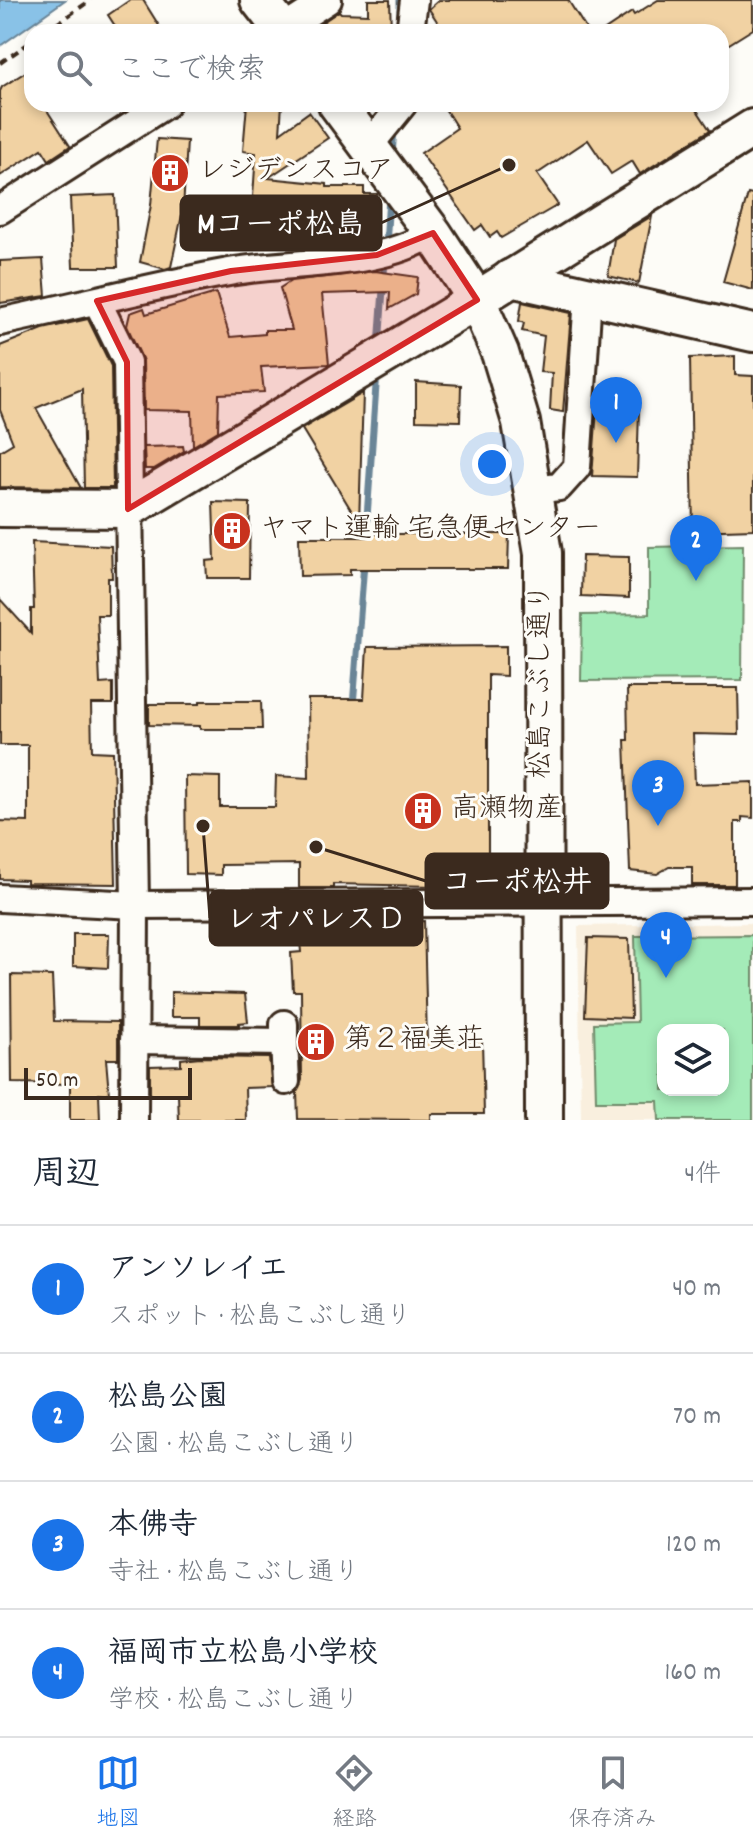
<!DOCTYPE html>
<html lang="ja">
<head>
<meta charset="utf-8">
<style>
  :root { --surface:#fff; --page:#f2f2f3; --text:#1f2937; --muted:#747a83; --line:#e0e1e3; --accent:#1a73e8 }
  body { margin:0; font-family:Dekko,"Klee One",sans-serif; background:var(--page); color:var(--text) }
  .controls { position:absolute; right:24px; bottom:24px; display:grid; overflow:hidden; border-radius:16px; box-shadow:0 4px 12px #0003 }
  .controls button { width:72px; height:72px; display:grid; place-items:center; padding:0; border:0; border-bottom:2px solid var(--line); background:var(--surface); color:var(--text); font:40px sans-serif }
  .scale { position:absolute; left:24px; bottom:20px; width:168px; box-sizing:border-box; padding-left:8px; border:4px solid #3b2a1e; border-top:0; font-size:22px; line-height:28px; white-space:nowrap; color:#3b2a1e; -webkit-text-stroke:6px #fdfcf7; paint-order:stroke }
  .you { position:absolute; left:492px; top:464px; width:28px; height:28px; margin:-20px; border:6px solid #fff; border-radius:50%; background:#1a73e8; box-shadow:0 0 0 12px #1a73e833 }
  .badge { display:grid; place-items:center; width:52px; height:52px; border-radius:50%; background:var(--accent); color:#fff; font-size:26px; font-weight:700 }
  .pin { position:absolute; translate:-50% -66px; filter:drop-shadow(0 2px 4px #0008) }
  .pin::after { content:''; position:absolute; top:42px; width:28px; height:24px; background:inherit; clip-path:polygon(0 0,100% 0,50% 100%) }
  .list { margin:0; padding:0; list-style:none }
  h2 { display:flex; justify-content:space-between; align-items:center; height:104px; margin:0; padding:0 32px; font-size:34px }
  h2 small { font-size:26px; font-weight:400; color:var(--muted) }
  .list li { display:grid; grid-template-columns:52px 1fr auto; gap:24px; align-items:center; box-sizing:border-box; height:128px; padding:0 32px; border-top:2px solid var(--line) }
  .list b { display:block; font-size:30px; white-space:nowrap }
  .list p { margin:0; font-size:26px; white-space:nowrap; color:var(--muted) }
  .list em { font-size:26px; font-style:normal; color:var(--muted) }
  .icon { flex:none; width:44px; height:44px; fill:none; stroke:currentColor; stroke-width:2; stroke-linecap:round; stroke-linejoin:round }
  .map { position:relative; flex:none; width:753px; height:1120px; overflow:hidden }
  .search { position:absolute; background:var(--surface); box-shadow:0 4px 12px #0003; left:24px; right:24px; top:24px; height:88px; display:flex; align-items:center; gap:20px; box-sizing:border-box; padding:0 28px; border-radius:24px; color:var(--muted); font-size:30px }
  .sheet { height:616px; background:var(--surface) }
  nav { display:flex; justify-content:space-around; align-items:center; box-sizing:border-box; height:112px; border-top:2px solid var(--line); background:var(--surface); font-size:22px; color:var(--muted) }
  nav a { display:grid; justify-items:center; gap:4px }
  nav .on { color:var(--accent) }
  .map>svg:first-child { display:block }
</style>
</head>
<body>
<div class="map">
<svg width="753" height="1120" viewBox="0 0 753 1120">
  <rect width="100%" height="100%" fill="#fdfcf7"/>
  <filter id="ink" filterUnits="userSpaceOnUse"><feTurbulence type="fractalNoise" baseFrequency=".0125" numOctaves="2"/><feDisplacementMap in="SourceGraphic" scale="16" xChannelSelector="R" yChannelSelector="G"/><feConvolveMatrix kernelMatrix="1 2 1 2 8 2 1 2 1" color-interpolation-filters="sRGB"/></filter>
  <g filter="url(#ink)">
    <path fill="#f9efde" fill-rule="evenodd" d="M753,923V1120H581L578,926ZM663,1030H723V1090H663Z"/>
    <g fill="#a4ebb8" stroke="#708a6b" stroke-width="2" fill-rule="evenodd">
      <path d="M743,545L742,680L581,681L582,615L649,614V547Z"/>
      <path d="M753,935V1120H659L658,1101H596L594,1023L637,1022L635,936ZM663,1030H723V1090H663Z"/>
    </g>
    <path fill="#89c2e7" stroke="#6a8597" stroke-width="2" d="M0,0H65L0,46Z"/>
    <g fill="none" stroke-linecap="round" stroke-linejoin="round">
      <g stroke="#6a8597" stroke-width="7">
        <path d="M400,14V0"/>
        <path d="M392,156L394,128"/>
        <path d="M386,247L389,196"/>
        <path d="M379,347L385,260"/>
        <path d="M365,547L377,371"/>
        <path d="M353,706L364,563"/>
      </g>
    </g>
    <g fill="#f1d2a3" stroke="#3b2a1e" stroke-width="2">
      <path d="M130,0H143L163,32H119L108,15Z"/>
      <path d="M368,0H390L391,32H308L339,11L341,13L368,14Z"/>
      <path d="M439,0H568L588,32H444L429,9Z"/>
      <path d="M658,0H753V29L721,49V32H602L632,12L634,15Z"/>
      <path d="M32,68V104H43L70,146L49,160L42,149L0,176V91L2,87Z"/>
      <path d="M247,104H282L280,133L309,112L328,138L268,178L327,184V187H364V194H377L375,236L325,234V238L299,236V230L251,226L256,153L243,151Z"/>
      <path d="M442,104H693L710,130L640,174L632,161L611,174L588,140L537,174L558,205L501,238L497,232L490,237L482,225L475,230L421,153L457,128Z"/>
      <path d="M157,139L187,141L183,210L171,267L165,269L140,262L151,205Z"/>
      <path d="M748,194L753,195V290L723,282Z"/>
      <path d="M115,195L118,267H73L70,197Z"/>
      <path d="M652,216L639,283L608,276L614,239Z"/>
      <path d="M43,259L46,296L0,303V261Z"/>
      <path d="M375,271L418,277L416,294L389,309L390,292L322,294L329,364L261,367L264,392L219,394L218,431L193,446L192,411L144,410L143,361L127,326L130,313L144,308L146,314L216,293L230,337L265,334V330H292L280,288L291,281Z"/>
      <path d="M522,302L571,313L563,412L550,410L552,373L540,372L544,336L522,331L524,323L519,321Z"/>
      <path d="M88,319L111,366L113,488H84L82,389L36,408L81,488L0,487V451L13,443L0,410V346L43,329Z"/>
      <path d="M735,356V375L753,376V529L693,531L690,358Z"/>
      <path d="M416,382L461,385L460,421L416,420Z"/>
      <path d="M363,393L359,523L302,429Z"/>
      <path d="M597,409H639L637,477L592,476Z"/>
      <path d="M183,446L184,451L154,469H145L144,447Z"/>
      <path d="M213,502L250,503L249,578H207L206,561L215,560Z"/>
      <path d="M365,534H509L508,569H350V575L300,576L299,537H367Z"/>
      <path d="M32,542L111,546L112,578H108V615H97L100,684L113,683V704H91L92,751L113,752L116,884L27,883V880L0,879V821L28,822V745H0V599L31,633V609H34Z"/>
      <path d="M582,556L629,557V598L581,596Z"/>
      <path d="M506,646V676L488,675V887L333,884V888H299V864L221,865V875L186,874L185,776L220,777V807H275L276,776L309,778L308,699H364L367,647Z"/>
      <path d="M627,688H738L739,735L693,734L695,784L753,782V818L742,817V822H735V885H692V867H669L657,874L630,871L625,740H628Z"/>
      <path d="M200,701H261L262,729H200V726L149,725V704H200Z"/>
      <path d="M298,920H334V925L424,921L427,1041H482L484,1114H431V1120L298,1119L297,1092L302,1080L301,991H293L291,953L301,952Z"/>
      <path d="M73,934H109L108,968L73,966Z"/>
      <path d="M588,938L629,939L631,1018L585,1016Z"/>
      <path d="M11,975L52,976L54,1021L118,1022V1059H106L109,1094L99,1093L100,1120H70V1084L12,1083Z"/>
      <path d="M171,992L245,994L248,1022L239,1023V1025H200V1017H171Z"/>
      <path d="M200,1057L269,1058L272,1087L245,1088L246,1120H179L178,1095H150V1066L181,1065V1059Z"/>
    </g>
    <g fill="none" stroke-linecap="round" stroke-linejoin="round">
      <g stroke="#3b2a1e" stroke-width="32">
        <g id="street">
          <path d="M279,32L328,0"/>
          <path d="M410,32L414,0"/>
          <path d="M369,146L403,104"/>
          <path d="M0,210L166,104"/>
          <path d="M97,301L127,362L135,905L134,1120"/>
          <path d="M0,322C76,306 152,286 229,272C293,260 376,269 433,233"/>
          <path d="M534,490L559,487L577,467L588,295"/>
          <path d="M0,898L135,905L753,901"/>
          <path d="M134,1040L284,1042V1024"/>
          <path d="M284,1042L286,1081"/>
        </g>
      </g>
      <g stroke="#3b2a1e" stroke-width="42">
        <g id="secondary">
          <path d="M259,0L284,32"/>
          <path d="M337,104L433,233L477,300L500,353L521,422L543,553L544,1120"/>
          <path d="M511,278L753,333"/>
          <path d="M0,508L128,509L477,300L753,128"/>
        </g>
      </g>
      <g stroke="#3b2a1e" stroke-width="4" stroke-dasharray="8 6" stroke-linecap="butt">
        <path d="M45,32L91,0"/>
        <path d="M0,63L32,41"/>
      </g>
      <use href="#street" stroke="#fdfcf7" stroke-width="26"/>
      <use href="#secondary" stroke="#fdfcf7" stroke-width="36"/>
    </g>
  </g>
  <path fill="#d62828" fill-opacity="0.2" stroke="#d62828" stroke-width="6" stroke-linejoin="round" d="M433,233L477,300L128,509L127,362L97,301L231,271L377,255Z"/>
  <defs>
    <g id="building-disc" transform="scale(2)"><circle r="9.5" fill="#c8321e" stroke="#fdfcf7"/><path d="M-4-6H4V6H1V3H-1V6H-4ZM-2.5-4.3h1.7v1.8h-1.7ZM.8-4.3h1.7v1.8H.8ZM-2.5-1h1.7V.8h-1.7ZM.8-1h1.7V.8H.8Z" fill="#fff"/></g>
  </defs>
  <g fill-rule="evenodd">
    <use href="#building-disc" x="170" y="173"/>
    <use href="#building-disc" x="232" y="531"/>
    <use href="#building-disc" x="423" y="811"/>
    <use href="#building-disc" x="316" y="1042"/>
  </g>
  <g text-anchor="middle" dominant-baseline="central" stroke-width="6" stroke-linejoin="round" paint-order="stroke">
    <g font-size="28" fill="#3b2a1e" stroke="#fdfcf7" text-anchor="start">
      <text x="198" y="173">レジデンスコア</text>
      <text x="260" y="531">ヤマト運輸 宅急便センター</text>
      <text x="451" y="811">高瀬物産</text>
      <text x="344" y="1042">第２福美荘</text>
    </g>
    <g font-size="28" fill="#3b2a1e" stroke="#fdfcf7">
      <text transform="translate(543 681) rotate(-90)">松島こぶし通り</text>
    </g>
  </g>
  <path fill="none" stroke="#3b2a1e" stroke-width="3" d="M509 165L381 223M316 847L426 881M203 826L210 918"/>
  <g fill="#3b2a1e" stroke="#fdfcf7" stroke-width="3">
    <circle cx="509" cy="165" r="8"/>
    <circle cx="316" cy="847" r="8"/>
    <circle cx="203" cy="826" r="8"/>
  </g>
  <g fill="#3b2a1e" stroke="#3b2a1e" stroke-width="3">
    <rect x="181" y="196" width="200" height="54" rx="8"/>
    <rect x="426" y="854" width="182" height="54" rx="8"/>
    <rect x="210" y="891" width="212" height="54" rx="8"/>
  </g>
  <g font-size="30" text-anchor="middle" font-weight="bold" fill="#fff">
    <text x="281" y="233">Mコーポ松島</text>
    <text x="517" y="891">コーポ松井</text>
    <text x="316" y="928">レオパレスＤ</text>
  </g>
</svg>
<div class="controls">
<button><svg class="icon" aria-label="layers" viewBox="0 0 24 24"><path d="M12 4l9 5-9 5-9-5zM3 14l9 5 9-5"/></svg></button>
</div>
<div class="scale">50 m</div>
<div class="you"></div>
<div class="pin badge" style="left:616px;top:443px">1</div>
<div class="pin badge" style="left:696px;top:581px">2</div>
<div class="pin badge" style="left:658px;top:826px">3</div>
<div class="pin badge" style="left:666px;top:978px">4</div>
<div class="search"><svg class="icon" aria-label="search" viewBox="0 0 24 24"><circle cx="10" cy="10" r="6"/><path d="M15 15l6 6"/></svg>ここで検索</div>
</div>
<section class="sheet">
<h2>周辺<small>4件</small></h2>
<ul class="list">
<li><span class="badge">1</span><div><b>アンソレイエ</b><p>スポット · 松島こぶし通り</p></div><em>40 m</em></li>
<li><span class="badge">2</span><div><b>松島公園</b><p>公園 · 松島こぶし通り</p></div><em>70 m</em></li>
<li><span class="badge">3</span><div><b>本佛寺</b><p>寺社 · 松島こぶし通り</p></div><em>120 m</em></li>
<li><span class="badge">4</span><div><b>福岡市立松島小学校</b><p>学校 · 松島こぶし通り</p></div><em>160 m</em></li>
</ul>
</section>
<nav>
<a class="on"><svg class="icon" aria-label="map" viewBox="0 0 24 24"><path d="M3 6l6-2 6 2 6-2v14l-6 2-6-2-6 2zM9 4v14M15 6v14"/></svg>地図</a>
<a><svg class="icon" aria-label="directions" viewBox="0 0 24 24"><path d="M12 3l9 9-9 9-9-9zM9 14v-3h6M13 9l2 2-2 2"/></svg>経路</a>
<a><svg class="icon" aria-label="saved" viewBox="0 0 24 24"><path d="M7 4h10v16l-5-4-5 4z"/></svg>保存済み</a>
</nav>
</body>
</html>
